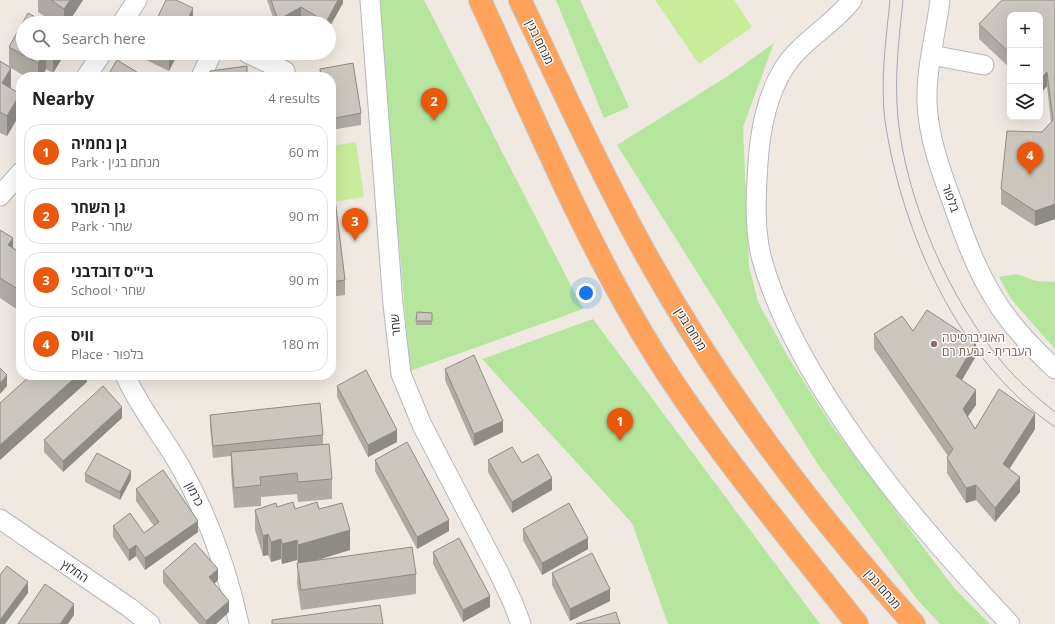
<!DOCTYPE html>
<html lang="en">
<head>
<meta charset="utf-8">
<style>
  :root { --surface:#fff; --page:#f2f2f2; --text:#222; --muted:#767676; --line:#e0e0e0; --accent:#ea580c }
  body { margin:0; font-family:"Open Sans","Noto Sans Hebrew",sans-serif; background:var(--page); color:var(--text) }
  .controls { position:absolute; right:12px; top:12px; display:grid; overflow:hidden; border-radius:8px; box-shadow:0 4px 16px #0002 }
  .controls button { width:36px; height:36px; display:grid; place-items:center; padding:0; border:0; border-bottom:1px solid var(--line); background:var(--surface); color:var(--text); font:20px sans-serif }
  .you { position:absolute; left:586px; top:293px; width:14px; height:14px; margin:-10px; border:3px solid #fff; border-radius:50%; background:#1a73e8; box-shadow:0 0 0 6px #1a73e833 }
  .badge { display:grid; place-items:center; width:26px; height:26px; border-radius:50%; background:var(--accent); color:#fff; font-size:13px; font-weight:700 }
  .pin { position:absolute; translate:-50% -33px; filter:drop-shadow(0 1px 2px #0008) }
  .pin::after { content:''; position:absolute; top:21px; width:14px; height:12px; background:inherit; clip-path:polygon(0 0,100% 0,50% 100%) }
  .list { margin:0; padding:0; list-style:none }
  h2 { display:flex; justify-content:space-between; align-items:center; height:52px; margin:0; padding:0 16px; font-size:17px }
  h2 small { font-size:13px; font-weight:400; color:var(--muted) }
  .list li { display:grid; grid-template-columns:26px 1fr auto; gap:12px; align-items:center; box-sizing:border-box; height:56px; margin:0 8px 8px; padding:0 8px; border:1px solid var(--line); border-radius:16px }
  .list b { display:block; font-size:15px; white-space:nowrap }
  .list p { margin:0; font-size:13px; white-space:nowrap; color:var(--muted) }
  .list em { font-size:13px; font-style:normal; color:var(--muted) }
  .icon { flex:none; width:22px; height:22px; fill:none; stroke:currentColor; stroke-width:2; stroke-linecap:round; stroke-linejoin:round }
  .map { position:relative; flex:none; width:1055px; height:624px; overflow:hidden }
  .search { position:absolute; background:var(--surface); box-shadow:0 4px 16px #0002; left:16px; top:16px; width:320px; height:44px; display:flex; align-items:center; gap:10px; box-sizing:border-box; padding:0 14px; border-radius:22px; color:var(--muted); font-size:15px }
  .panel { position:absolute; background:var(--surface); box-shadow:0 4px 16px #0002; left:16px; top:72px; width:320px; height:308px; border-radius:16px }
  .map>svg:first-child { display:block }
</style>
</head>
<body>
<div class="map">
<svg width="1055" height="624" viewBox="0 0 1055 624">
  <rect width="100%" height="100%" fill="#efe9e1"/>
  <g fill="#b6e59e">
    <path d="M364,0H424L583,309L410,371L399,241Z"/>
    <path d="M556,0H580L629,107L604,118Z"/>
    <path d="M774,43L743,127L749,266L758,302L787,355L832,426L954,588L990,624H940L916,598L819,466L617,145L728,76Z"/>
    <path d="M1017,274L1036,281L1055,282V349L1011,299L999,277Z"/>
    <path d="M593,319L820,624H668L632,523L482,359Z"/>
  </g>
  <g fill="#c9ec9a">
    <path d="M655,0H734L752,27L699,64Z"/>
    <path d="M356,142L364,197L331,202V146Z"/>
  </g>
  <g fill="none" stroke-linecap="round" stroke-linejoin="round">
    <g stroke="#b4b7c1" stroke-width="21">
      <g id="minor">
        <path d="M370,0L393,304L401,374L422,425L499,573L513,603L521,624"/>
        <path d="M852,0C832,26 802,40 784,68C767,95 760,132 758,163C756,193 754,226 761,256C772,298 793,340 815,377C869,468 938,547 1010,624"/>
        <path d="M940,0C936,33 926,68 927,102C928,136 941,172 953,204C964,236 976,269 994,298C1010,325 1033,348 1055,369"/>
        <path d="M122,23L137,0"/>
        <path d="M247,53L285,71"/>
        <path d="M931,55L984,65"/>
        <path d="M86,77L102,53"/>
        <path d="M201,77L212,53"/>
        <path d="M0,196L21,172"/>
        <path d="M125,375C139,407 162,435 180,466C208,516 227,568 239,624"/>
        <path d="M0,519L130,608L150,624"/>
      </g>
    </g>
    <g stroke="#c9c9c9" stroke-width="24">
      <g id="highway">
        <path d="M480,0C535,120 586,244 656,356C716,451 788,536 857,624"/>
        <path d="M520,0C560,84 599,169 644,251C718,385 811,510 914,624"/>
      </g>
    </g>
    <use href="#minor" stroke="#fff" stroke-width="19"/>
    <use href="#highway" stroke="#ffa35c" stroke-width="22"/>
    <g stroke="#a3a6b8" stroke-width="1">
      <path d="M890,0C886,40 880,81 885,121C902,233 958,361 1055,427"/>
      <path d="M903,0C899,39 894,78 898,118C906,200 949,299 1002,362C1018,381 1036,397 1055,412"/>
    </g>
  </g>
  <g fill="#afaba4">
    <path d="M38,0H83L68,23H55L38,12Z"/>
    <path d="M267,0H343V3L329,28V23H309L301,19L293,23H275Z"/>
    <path d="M1055,0V219L1035,226L1001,204V189L1042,132L1051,122L1047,86L1040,94V15H1010V68L979,39V24Z"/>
    <path d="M9,47L23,53H65V54L53,73L46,69L42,77H26L11,68V88L20,114L7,136L0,133V61L9,66Z"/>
    <path d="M144,53H178L169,71L144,59Z"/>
    <path d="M353,63L361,113V125L331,130V77H320V69Z"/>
    <path d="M331,200L345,280V295L331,297Z"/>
    <path d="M21,216V243L18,241V221Z"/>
    <path d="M0,230L13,248L21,253V312L0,298Z"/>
    <path d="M417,312L432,313V325H416Z"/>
    <path d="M913,331L976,356L962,380L976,405L968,416L975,429H1035L1009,469L1020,492L995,522L976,500L966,503L947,473V458L948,456L874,349V334Z"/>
    <path d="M445,369L503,432L474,446L445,380Z"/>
    <path d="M337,386L397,442L368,457L337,397Z"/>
    <path d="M210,415L323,435V444L332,479V499L298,502L297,494L261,497V506L234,508L231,472V456L213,458L210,426Z"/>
    <path d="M122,418L63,472L44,452V440Z"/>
    <path d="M375,460L449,531L417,549L375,471Z"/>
    <path d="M488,460L522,463L552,490L512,513L488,472Z"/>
    <path d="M85,474L131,479L120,500L85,482Z"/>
    <path d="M136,489L198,532L145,570L136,556L129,561L113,537V526L144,533L154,526L136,501Z"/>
    <path d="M295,509H319L350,550L316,560L416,574V594L301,610L297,583L298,563L297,560L282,564L281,559L271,562L268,555L263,556L255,530V510Z"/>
    <path d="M523,529L588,549L542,575L523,540Z"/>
    <path d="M433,552L490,607L463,622L433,564Z"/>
    <path d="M163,571L218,580L214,584L229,612L216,624H199L163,583Z"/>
    <path d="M552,573L610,601L570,621L552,585Z"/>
  </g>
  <g fill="#8e8b86">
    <path d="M70,0H83L68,23H64V9Z"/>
    <path d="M338,0H343V3L329,28V23H326V22Z"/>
    <path d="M301,7V19L293,23H278V20Z"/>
    <path d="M193,8V19L191,23H186Z"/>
    <path d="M44,53H46V69L42,77H38V63Z"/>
    <path d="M53,53H65L53,73Z"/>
    <path d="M172,53H178L169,71V59Z"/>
    <path d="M11,68V88L2,103V83Z"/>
    <path d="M1047,72V86L1040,94V79Z"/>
    <path d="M20,94V114L7,136V116Z"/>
    <path d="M1055,204V219L1035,226V211Z"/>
    <path d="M13,238V258L8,245Z"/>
    <path d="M976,342V356L956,390V376Z"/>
    <path d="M7,375V386L0,394V383Z"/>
    <path d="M78,375H87V382L0,460V445Z"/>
    <path d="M976,390V405L963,423V409Z"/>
    <path d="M122,407V418L63,472V461Z"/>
    <path d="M1035,414V429L1003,479V464Z"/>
    <path d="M503,421V432L474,446V434Z"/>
    <path d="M397,430V442L368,457V445Z"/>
    <path d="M131,471V479L120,500V492Z"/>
    <path d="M1020,477V492L995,522V508Z"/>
    <path d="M552,478V490L512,513V502Z"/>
    <path d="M976,485V500L966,503V488Z"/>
    <path d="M449,520V531L417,549V537Z"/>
    <path d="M198,521V532L145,570V558Z"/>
    <path d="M350,530V550L298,566V545Z"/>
    <path d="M268,534V555L263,556V536Z"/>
    <path d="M588,538V549L542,575V563Z"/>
    <path d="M281,539V559L271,562V542Z"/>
    <path d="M297,540V560L282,564V544Z"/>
    <path d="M136,545V556L129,561V550Z"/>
    <path d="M218,569V580L209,589V577Z"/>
    <path d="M28,582V593L5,624H0V620Z"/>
    <path d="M610,589V601L570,621V609Z"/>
    <path d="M490,596V607L463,622V610Z"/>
    <path d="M229,601V612L216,624H206V621Z"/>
    <path d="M74,604V615L68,624H60Z"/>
  </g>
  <g fill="#cbc7bf" stroke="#8e8b86">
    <path d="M51,0H70L64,9Z"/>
    <path d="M166,0H176L193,8L186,23H155Z"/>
    <path d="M271,0H338L326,22L301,7L278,20Z"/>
    <path d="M1002,0H1055V204L1035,211L1001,189L1007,131L1042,132L1053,120L1047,72L1040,79V15H1010V53L979,24Z"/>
    <path d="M28,13L46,23H23V53H44L38,63L9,47Z"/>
    <path d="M156,53H172L169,59Z"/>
    <path d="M117,60L140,74L138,77H107Z"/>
    <path d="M0,61L11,68L2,83L20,94L7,116L0,112Z"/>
    <path d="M353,63L361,113L331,119V77H321L320,69Z"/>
    <path d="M247,66V77H210V71Z"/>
    <path d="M335,199L345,280L331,282V200Z"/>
    <path d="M21,216V223L18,221Z"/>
    <path d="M0,230L13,238L8,245L21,253V291L0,278Z"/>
    <path d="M927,310L976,342L956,376L976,390L963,409L975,429L999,389L1035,414L1003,464L1020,477L995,508L976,485L966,488L947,458L953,449L874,334L902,316L913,331Z"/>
    <path d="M417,312L432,313V321H416Z"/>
    <path d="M474,355L503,421L474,434L445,369Z"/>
    <path d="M0,368L7,375L0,383Z"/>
    <path d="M366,370L397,430L368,445L337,386Z"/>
    <path d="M31,375H78L0,445V403Z"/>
    <path d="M103,386L122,407L63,461L44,440Z"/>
    <path d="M320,403L323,435L213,446L210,415Z"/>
    <path d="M407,442L449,520L417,537L375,460Z"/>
    <path d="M329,444L332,479L298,482L297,473L260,477L261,485L234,488L231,452Z"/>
    <path d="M512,447L522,463L538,454L552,478L512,502L488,460Z"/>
    <path d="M97,453L131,471L120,492L85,474Z"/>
    <path d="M163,470L198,521L145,558L136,545L129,550L113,526L130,513L144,533L159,522L136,489Z"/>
    <path d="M293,502L295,509L317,502L319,509L342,503L350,530L298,545L297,540L282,544L281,539L271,542L268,534L263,536L255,510L276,503L277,507Z"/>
    <path d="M569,503L588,538L542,563L523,529Z"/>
    <path d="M459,538L490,596L463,610L433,552Z"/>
    <path d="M195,543L218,569L209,577L229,601L206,621L163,571Z"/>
    <path d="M412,547L416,574L301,590L297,563Z"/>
    <path d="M592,553L610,589L570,609L552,573Z"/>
    <path d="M7,566L28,582L0,620V575Z"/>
    <path d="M45,584L74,604L60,624H18Z"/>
    <path d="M380,605L383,624H272V620Z"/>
    <path d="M616,612L620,624H576Z"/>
  </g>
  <circle fill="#8d6e63" stroke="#fff" stroke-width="1.5" cx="934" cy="344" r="4"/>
  <g text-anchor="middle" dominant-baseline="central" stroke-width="3" stroke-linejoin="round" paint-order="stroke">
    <g font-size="12" fill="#2e2e2e" stroke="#fff">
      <text transform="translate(540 42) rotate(64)">מנחם בגין</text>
      <text transform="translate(951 198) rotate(70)">בלפור</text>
      <text transform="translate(395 325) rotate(-95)">שחר</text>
      <text transform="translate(691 329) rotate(58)">מנחם בגין</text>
      <text transform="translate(195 494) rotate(63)">כרמון</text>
      <text transform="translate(75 571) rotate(34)">החלוץ</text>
      <text transform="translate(883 589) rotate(49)">מנחם בגין</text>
    </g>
    <g font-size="12" fill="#785e54" stroke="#fff" text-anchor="start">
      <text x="942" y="337">האוניברסיטה<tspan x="942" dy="14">העברית - גבעת רם</tspan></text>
    </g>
  </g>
</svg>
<div class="controls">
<button>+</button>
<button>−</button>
<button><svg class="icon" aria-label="layers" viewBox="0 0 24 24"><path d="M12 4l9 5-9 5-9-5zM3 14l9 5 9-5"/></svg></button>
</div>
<div class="you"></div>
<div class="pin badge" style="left:620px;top:441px">1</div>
<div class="pin badge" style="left:434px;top:121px">2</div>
<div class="pin badge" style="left:355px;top:241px">3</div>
<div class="pin badge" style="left:1030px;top:175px">4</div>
<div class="search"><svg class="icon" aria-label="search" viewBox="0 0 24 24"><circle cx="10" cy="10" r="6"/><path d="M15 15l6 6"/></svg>Search here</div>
<section class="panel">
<h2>Nearby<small>4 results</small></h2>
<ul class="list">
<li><span class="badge">1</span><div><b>גן נחמיה</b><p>Park · מנחם בגין</p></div><em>60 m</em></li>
<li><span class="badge">2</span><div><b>גן השחר</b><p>Park · שחר</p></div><em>90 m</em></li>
<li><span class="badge">3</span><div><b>בי&quot;ס דובדבני</b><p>School · שחר</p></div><em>90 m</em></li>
<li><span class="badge">4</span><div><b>וויס</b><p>Place · בלפור</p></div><em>180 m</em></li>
</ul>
</section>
</div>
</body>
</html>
